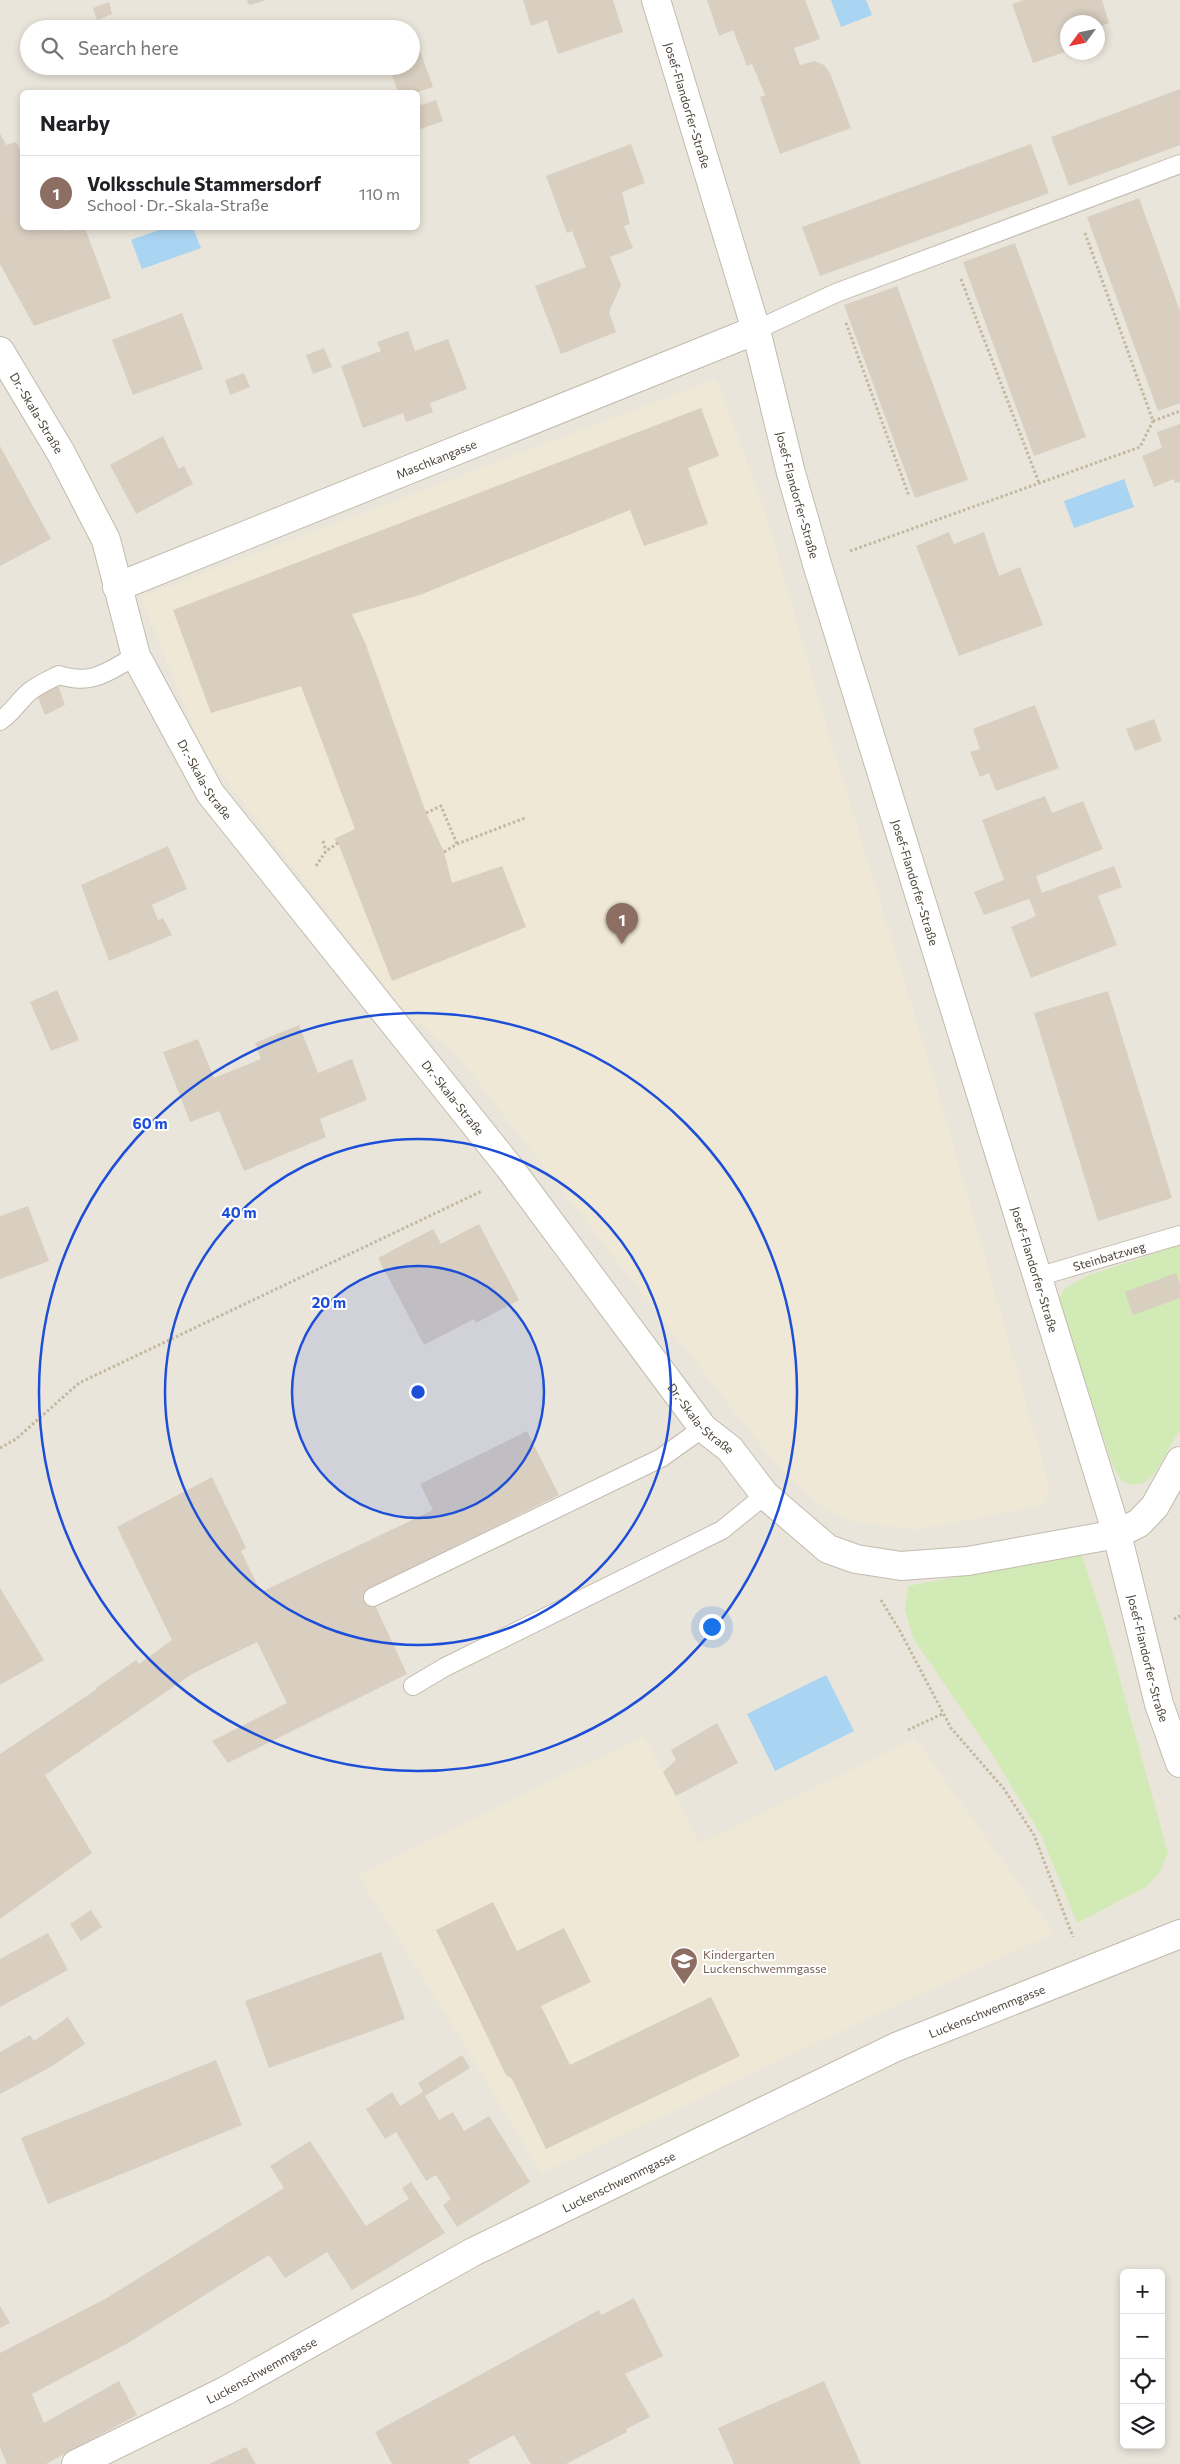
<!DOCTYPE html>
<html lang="en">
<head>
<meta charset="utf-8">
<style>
  :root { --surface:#fff; --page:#f6f6f6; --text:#202124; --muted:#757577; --line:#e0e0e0; --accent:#0b8043 }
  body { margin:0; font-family:Commissioner,sans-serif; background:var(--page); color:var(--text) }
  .controls { position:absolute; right:15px; bottom:15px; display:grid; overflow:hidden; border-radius:8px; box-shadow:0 2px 8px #0003 }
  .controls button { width:45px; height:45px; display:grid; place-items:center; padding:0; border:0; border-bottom:1px solid var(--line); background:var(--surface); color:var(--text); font:25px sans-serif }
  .compass { position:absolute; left:1060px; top:15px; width:45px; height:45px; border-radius:50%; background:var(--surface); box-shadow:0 2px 8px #0003; rotate:237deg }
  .you { position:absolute; left:711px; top:1626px; width:18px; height:18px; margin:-12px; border:4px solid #fff; border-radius:50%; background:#1a73e8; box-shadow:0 0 0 8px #1a73e833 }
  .badge { display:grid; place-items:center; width:32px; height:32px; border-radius:50%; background:var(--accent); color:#fff; font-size:16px; font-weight:700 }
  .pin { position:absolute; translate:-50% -41px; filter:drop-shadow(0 1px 2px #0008) }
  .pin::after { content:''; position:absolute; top:26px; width:18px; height:15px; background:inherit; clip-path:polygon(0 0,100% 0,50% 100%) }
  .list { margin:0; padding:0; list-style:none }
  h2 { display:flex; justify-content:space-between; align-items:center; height:65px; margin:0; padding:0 20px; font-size:21px }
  h2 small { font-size:16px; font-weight:400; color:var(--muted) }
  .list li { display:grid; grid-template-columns:32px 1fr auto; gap:15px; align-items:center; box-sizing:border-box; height:75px; padding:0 20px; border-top:1px solid var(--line) }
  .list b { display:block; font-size:19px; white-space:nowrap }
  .list p { margin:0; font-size:16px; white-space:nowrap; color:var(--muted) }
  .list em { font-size:16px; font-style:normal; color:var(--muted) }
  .icon { flex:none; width:28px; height:28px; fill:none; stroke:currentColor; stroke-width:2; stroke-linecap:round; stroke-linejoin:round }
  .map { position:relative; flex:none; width:1180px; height:2464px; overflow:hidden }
  .search { position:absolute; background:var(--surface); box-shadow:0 2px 8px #0003; left:20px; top:20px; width:400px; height:55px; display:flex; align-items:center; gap:12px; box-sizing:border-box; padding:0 18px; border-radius:28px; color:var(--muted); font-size:19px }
  .panel { position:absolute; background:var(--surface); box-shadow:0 2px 8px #0003; left:20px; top:90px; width:400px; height:140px; border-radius:8px }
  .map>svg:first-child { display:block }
</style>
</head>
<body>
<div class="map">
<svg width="1180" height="2464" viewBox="0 0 1180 2464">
  <rect width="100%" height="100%" fill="#f6f3ec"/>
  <path fill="#eae5da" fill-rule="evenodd" d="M0,0H1180V2464H0ZM1068,22H1098V52H1068ZM29,29H411V66H29ZM22,92H418V228H22ZM1124,2273H1161V2445H1124Z"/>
  <g fill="#efe8d6">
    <path d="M716,379L765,511L821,708L941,1102L1050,1488L1043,1505L916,1530L851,1521L825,1509L777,1466L459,1058L399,1005L201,747L141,597Z"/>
    <path d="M644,1736L700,1843L915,1739L1054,1933L828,2037L541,2174L467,2048L358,1875Z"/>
  </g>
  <g fill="#d2eab5">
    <path d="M1180,1245V1429L1155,1473L1144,1483L1133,1485L1122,1481L1112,1464L1059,1299L1064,1289L1087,1276Z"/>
    <path d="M1081,1553L1104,1622L1168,1853L1160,1872L1146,1887L1077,1923L1041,1835L992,1754L913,1638L905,1610L908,1586Z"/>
  </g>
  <g fill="#a9d4f2">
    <path d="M831,0H866L872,15L841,27Z"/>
    <path d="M164,228H193L201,248L142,269L131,240Z"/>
    <path d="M1124,479L1134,507L1074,528L1064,501Z"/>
    <path d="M826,1675L854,1731L775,1771L747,1714Z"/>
  </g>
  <g fill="#d8cfc1">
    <path d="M247,0H263L264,1L249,5Z"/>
    <path d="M523,0H613L623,32L558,54L547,20L531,26Z"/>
    <path d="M707,0H805L820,39L794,48L800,65L814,61L824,65L830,73L851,128L780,154L760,97L765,95L752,64L747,66L733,30L719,36Z"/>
    <path d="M1024,0H1102L1109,23L1101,26L1106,38L1098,41V22H1068V51L1033,63L1012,4Z"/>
    <path d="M109,2L112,14L97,20L93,8Z"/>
    <path d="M416,39L433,87L418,92H398L389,66H411V40Z"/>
    <path d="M1180,89V145L1069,186L1051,137Z"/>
    <path d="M436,100L443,121L418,130V106Z"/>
    <path d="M0,133L6,145L16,142L22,153V228H62L64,231L74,228H85L111,298L34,326L0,264Z"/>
    <path d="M631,144L645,183L622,192L630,224L624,226L633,248L610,257L621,285L609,312L616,332L561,354L535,286L586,267L572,231L567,233L546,176Z"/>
    <path d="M1031,144L1049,193L820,276L802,227Z"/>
    <path d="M1139,198L1180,311V403L1158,411L1087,217Z"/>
    <path d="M1015,243L1086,437L1034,456L963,262Z"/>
    <path d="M897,286L968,480L915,498L844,305Z"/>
    <path d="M182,313L203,369L133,395L112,340Z"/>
    <path d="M408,331L415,351L448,339L467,389L430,403L433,412L406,422L403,413L363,428L341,366L381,351L377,342Z"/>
    <path d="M324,348L332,367L313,374L306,355Z"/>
    <path d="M244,373L250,387L230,395L225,380Z"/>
    <path d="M701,408L719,456L688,468L708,524L644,546L630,510L420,595L352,614L366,645L426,813L444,852L452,883L502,866L526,927L392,981L338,843L334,839L355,829L301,686L211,713L173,610Z"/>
    <path d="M1180,424V482L1175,483L1174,479L1154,487L1142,456L1162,448L1157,432Z"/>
    <path d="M163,436L179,469L184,466L193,484L136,514L110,465Z"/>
    <path d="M0,446L51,539L0,566Z"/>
    <path d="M949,532L954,544L984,532L999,576L1020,567L1043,625L959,656L916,546Z"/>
    <path d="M57,682L65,705L45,715L36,692Z"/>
    <path d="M1035,705L1059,768L996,791L989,773L980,777L970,752L980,749L973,729Z"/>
    <path d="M1154,719L1162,741L1135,751L1126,729Z"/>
    <path d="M1045,796L1052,813L1083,801L1103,849L1036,876L1042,893L1114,866L1122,887L1098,896L1117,945L1031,978L1011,927L1036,916L1029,899L984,915L974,892L1004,880L982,820Z"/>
    <path d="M168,846L187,889L152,905L158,920L163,918L172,935L109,961L81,885Z"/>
    <path d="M57,990L79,1040L51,1051L30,1002Z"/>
    <path d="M1108,991L1172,1198L1098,1221L1034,1013Z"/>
    <path d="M299,1025L318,1073L352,1059L367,1100L320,1119L326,1137L244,1171L219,1111L190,1122L163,1052L198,1039L214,1078L261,1059L255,1043Z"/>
    <path d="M28,1206L49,1261L0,1279V1216Z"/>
    <path d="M479,1224L519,1300L476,1323L474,1319L424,1345L378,1258L433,1229L441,1244Z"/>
    <path d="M1176,1273L1180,1284V1298L1133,1315L1125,1292Z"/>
    <path d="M527,1431L559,1495L368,1590L407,1674L228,1763L212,1741L287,1703L257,1642L192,1674L45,1775L92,1853L0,1919V1754L97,1689L96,1688L136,1660L139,1664L172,1640L117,1527L212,1477L246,1548L241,1551L261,1592L433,1510L420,1484Z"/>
    <path d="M0,1588L44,1660L0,1685Z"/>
    <path d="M717,1723L738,1763L676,1796L663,1772L676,1760L671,1750Z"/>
    <path d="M493,1902L517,1951L564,1928L591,1982L541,2006L570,2065L711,1997L740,2056L546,2149L512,2079L506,2075L436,1930Z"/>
    <path d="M91,1910L102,1927L81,1941L70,1924Z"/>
    <path d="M48,1933L68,1970L0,2007V1959Z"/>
    <path d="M381,1952L405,2019L269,2068L245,2001Z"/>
    <path d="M68,2017L85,2044L49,2068L0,2094V2052L30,2035L34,2041Z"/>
    <path d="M462,2055L470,2068L425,2096L439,2120L453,2112L464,2131L489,2116L530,2182L457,2227L443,2205L451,2199L436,2175L426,2181L396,2132L385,2139L366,2109L392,2092L400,2106L423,2092L418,2083Z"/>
    <path d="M216,2060L242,2125L48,2204L21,2138Z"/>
    <path d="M310,2141L366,2226L409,2199L402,2188L411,2182L445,2233L352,2290L327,2252L285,2278L269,2255L128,2343L32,2394L44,2423L119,2381L137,2415L46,2464H7L0,2448V2353L105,2299L284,2188L270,2166Z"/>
    <path d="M634,2298L663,2356L625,2374L650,2417L626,2429L627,2432L566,2464H531L514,2435L468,2460L470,2463L468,2464H392L375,2432L599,2310L601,2315Z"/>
    <path d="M0,2306L10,2323L0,2328Z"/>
    <path d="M824,2381L861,2464H734L718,2428Z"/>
    <path d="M246,2447L256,2464H209Z"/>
  </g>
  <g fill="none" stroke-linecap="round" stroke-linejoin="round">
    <g stroke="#c2bbae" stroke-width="20">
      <g id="service">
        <path d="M756,330L836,293L1180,164"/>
        <path d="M0,721C12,713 18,702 28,693C37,685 49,680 59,675C93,686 108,671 136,656"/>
        <path id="s1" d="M1037,1277L1180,1235"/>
        <path d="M373,1597L661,1458L703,1428"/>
        <path d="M413,1686L445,1667L722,1530L765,1495"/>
      </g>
    </g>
    <g stroke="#c2bbae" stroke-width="30">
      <g id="minor">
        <path id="s2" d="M656,0L756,330L791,473L817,564L1117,1534L1159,1704L1180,1763"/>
        <path id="s3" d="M0,351L61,453L106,540L136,656L210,793L509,1167L703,1428L730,1449L765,1495L828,1549L856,1559L901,1566L968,1561L1117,1534L1139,1523L1155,1506L1180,1461"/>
        <path id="s4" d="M117,587L756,330"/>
        <path id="s5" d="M76,2464L225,2391L473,2252L896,2047L1180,1934"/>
      </g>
    </g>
    <g stroke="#c4b79f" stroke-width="3" stroke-dasharray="2.5 2.5" stroke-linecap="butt">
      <path d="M1085,233L1153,421L1180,411"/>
      <path d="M961,279L1039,483"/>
      <path d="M846,323L909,496"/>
      <path d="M850,551L1140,447L1153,421"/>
      <path d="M426,813L441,806L457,844"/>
      <path d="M323,841L326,851"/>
      <path d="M444,852L457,844L525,818"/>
      <path d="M316,866L326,851L338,843"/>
      <path d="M0,1448L16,1439L79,1383L482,1191"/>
      <path d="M881,1600L900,1631L951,1728L1004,1789L1034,1835L1073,1937"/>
      <path d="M1174,1619L1179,1617L1180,1613"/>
      <path d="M908,1730L942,1714"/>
    </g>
    <use href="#service" stroke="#fff" stroke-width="18"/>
    <use href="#minor" stroke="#fff" stroke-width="28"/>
  </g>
  <circle cx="418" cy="1392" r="126" fill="#1d4ed8" fill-opacity=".12"/>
  <g fill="none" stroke="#1d4ed8" stroke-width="2.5">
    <circle cx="418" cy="1392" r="126"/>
    <circle cx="418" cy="1392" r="253"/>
    <circle cx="418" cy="1392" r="379"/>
  </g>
  <defs>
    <g id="school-pin" transform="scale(1.4375)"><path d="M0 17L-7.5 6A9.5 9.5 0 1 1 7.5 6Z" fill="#8d6e63" stroke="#fff"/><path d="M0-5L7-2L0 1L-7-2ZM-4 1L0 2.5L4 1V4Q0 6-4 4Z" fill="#fff"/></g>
  </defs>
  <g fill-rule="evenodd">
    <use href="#school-pin" x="684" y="1961"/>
  </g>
  <g text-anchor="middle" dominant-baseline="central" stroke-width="4" stroke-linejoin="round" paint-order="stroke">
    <g font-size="12" fill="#4b4439" stroke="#fff">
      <text stroke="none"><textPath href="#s2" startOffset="110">Josef-Flandorfer-Straße</textPath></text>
      <text stroke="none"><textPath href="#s3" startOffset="72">Dr.-Skala-Straße</textPath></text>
      <text stroke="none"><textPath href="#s4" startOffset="344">Maschkangasse</textPath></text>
      <text stroke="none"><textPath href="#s2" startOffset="515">Josef-Flandorfer-Straße</textPath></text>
      <text stroke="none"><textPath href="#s3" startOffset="478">Dr.-Skala-Straße</textPath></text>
      <text stroke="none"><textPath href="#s2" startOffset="920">Josef-Flandorfer-Straße</textPath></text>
      <text stroke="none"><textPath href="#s3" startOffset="882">Dr.-Skala-Straße</textPath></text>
      <text stroke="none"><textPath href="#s1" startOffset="75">Steinbatzweg</textPath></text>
      <text stroke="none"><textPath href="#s2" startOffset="1325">Josef-Flandorfer-Straße</textPath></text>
      <text stroke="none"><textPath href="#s3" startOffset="1288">Dr.-Skala-Straße</textPath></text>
      <text stroke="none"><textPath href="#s2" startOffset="1730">Josef-Flandorfer-Straße</textPath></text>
      <text stroke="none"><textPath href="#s5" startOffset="1018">Luckenschwemmgasse</textPath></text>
      <text stroke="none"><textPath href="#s5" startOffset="612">Luckenschwemmgasse</textPath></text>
      <text stroke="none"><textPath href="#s5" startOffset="208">Luckenschwemmgasse</textPath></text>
    </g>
    <g font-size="12" fill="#785e54" stroke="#fff" text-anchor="start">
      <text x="703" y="1954">Kindergarten<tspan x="703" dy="14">Luckenschwemmgasse</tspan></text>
    </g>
  </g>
  <circle cx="418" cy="1392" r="8" fill="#1d4ed8" stroke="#fff" stroke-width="2.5"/>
  <g font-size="15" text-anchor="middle" font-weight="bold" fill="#1d4ed8" stroke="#fff" stroke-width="4" stroke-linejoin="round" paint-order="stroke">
    <text x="150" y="1129">60 m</text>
    <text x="239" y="1218">40 m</text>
    <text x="329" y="1308">20 m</text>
  </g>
</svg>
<div class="controls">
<button>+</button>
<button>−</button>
<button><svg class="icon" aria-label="locate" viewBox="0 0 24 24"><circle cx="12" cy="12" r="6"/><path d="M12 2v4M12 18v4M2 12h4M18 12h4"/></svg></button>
<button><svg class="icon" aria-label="layers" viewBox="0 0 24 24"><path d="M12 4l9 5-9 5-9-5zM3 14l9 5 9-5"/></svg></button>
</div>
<svg class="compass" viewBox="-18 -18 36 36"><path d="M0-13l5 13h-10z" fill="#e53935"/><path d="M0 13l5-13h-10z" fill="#757577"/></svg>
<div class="you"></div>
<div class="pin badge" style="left:622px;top:944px;background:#8d6e63">1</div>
<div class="search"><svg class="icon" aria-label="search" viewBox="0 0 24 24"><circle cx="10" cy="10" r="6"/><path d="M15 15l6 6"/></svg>Search here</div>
<section class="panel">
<h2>Nearby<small></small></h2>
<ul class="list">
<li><span class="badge" style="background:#8d6e63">1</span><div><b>Volksschule Stammersdorf</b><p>School · Dr.-Skala-Straße</p></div><em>110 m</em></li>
</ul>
</section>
</div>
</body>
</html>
